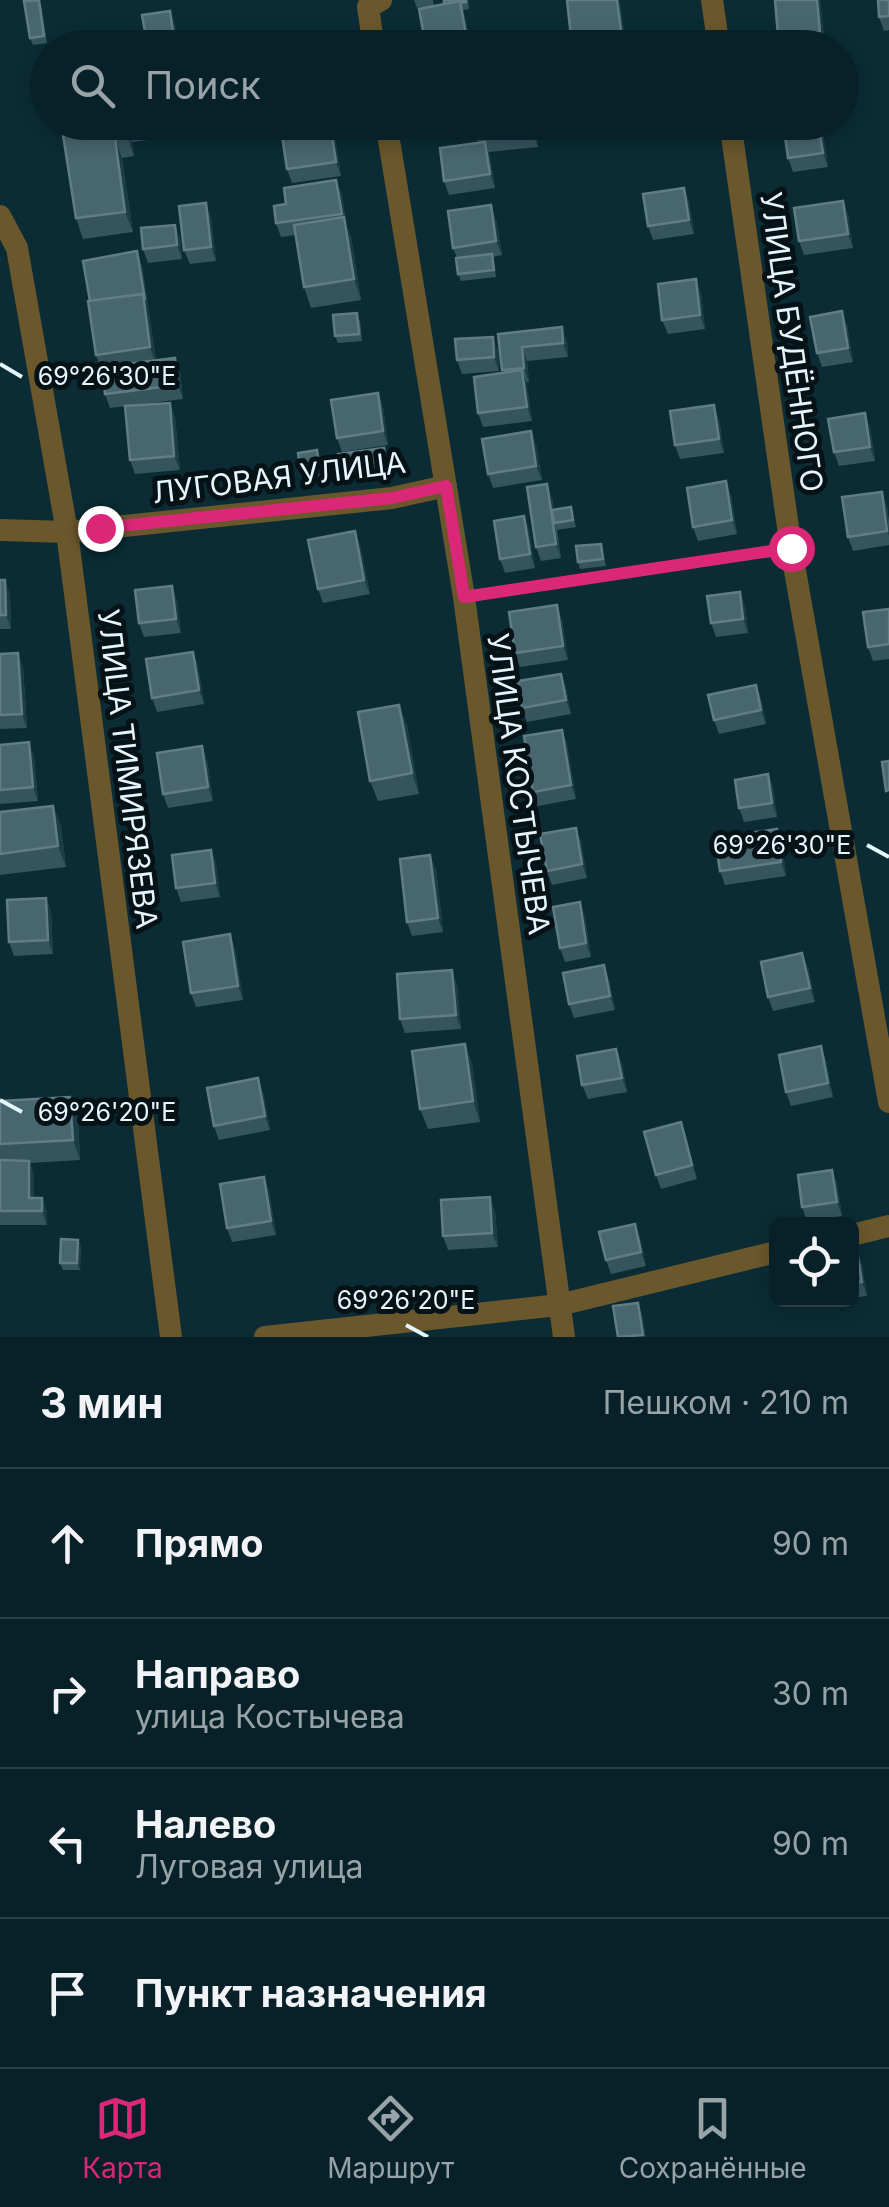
<!DOCTYPE html>
<html lang="ru">
<head>
<meta charset="utf-8">
<style>
  :root { --surface:#082128; --page:#162e34; --text:#f1f3f6; --muted:#98a3a8; --line:#293e45; --accent:#db2777 }
  body { margin:0; font-family:Inter,sans-serif; background:var(--page); color:var(--text) }
  .controls { position:absolute; right:30px; bottom:30px; display:grid; overflow:hidden; border-radius:15px; box-shadow:0 5px 15px #0003 }
  .controls button { width:90px; height:90px; display:grid; place-items:center; padding:0; border:0; border-bottom:2px solid var(--line); background:var(--surface); color:var(--text); font:50px sans-serif }
  .stop { position:absolute; width:30px; height:30px; margin:-22px; border:8px solid #db2777; border-radius:50%; background:#fff }
  .stop.end { background:#db2777; border-color:#fff; box-shadow:0 2px 10px #0008 }
  .list { margin:0; padding:0; list-style:none }
  h2 { display:flex; justify-content:space-between; align-items:center; height:130px; margin:0; padding:0 40px; font-size:42px }
  h2 small { font-size:32px; font-weight:400; color:var(--muted) }
  .list li { display:grid; grid-template-columns:65px 1fr auto; gap:30px; align-items:center; box-sizing:border-box; height:150px; padding:0 40px; border-top:2px solid var(--line) }
  .list b { display:block; font-size:38px; white-space:nowrap }
  .list p { margin:0; font-size:32px; white-space:nowrap; color:var(--muted) }
  .list em { font-size:32px; font-style:normal; color:var(--muted) }
  .icon { flex:none; width:55px; height:55px; fill:none; stroke:currentColor; stroke-width:2; stroke-linecap:round; stroke-linejoin:round }
  .map { position:relative; flex:none; width:889px; height:1337px; overflow:hidden }
  .search { position:absolute; background:var(--surface); box-shadow:0 5px 15px #0003; left:30px; right:30px; top:30px; height:110px; display:flex; align-items:center; gap:25px; box-sizing:border-box; padding:0 35px; border-radius:55px; color:var(--muted); font-size:38px }
  .sheet { height:730px; background:var(--surface) }
  nav { display:flex; justify-content:space-around; align-items:center; box-sizing:border-box; height:140px; border-top:2px solid var(--line); background:var(--surface); font-size:28px; color:var(--muted) }
  nav a { display:grid; justify-items:center; gap:5px }
  nav .on { color:var(--accent) }
  .map>svg:first-child { display:block }
</style>
</head>
<body>
<div class="map">
<svg width="889" height="1337" viewBox="0 0 889 1337">
  <rect width="100%" height="100%" fill="#0b2c35"/>
  <g fill="none" stroke-linecap="round" stroke-linejoin="round">
    <path stroke="#6a572c" stroke-width="11" d="M464,597L791,548"/>
    <g stroke="#6a572c" stroke-width="22">
      <path d="M712,0L719,48"/>
      <path d="M374,48L368,7L381,0"/>
      <path d="M386,122L464,597L564,1337"/>
      <path d="M730,122L791,548L889,1102"/>
      <path d="M0,216L17,248L67,532L171,1337"/>
      <path d="M0,530L67,532L392,498L446,486"/>
      <path d="M852,1235L889,1226"/>
      <path d="M265,1337L559,1305L776,1252"/>
    </g>
  </g>
  <g fill="#35545e">
    <path d="M414,0H433L434,6L417,8Z"/>
    <path d="M468,0L469,9L463,10L471,48H426L444,4Z"/>
    <path d="M617,0H619L620,4L626,45L606,48H575L571,37Z"/>
    <path d="M820,0L825,46L782,48L778,36Z"/>
    <path d="M889,0V30L884,31L879,17Z"/>
    <path d="M41,6L47,43L33,45L30,38Z"/>
    <path d="M170,11L175,25L178,48H149L147,43Z"/>
    <path d="M61,122H146L148,140L132,142L134,156L122,158L133,232L83,239L76,218Z"/>
    <path d="M330,122H332L333,125L341,176L292,183L287,169Z"/>
    <path d="M437,122H473L474,135L442,140Z"/>
    <path d="M536,122L538,147L489,152L495,188L449,195L444,181L480,143L478,139Z"/>
    <path d="M639,122H683L684,124L642,131Z"/>
    <path d="M822,126L828,167L793,172L788,158Z"/>
    <path d="M684,188L689,202L694,234L653,240L648,226Z"/>
    <path d="M342,194L346,225L351,237L361,300L311,308L304,287L295,235L281,237L276,223Z"/>
    <path d="M843,201L848,215L853,248L804,255L799,241Z"/>
    <path d="M211,217L216,261L190,264L184,250Z"/>
    <path d="M496,219L502,255L493,257L496,277L461,281L458,274L457,258L453,248Z"/>
    <path d="M175,225L180,239L182,259L148,263L143,249Z"/>
    <path d="M142,265L156,360L180,372L183,399L110,408L105,394L102,373L96,355Z"/>
    <path d="M701,293L705,329L668,334L662,320Z"/>
    <path d="M360,320L362,341L338,343L335,336Z"/>
    <path d="M847,325L853,362L822,367L817,353Z"/>
    <path d="M498,334L567,341L568,357L527,361L529,382H526L532,421L483,427L478,413L503,373Z"/>
    <path d="M498,351L499,371L462,374L457,360Z"/>
    <path d="M378,393L383,407L388,445L342,452L337,438Z"/>
    <path d="M170,403L175,417L180,470L135,474L130,460Z"/>
    <path d="M719,419L724,453L680,459L675,445Z"/>
    <path d="M870,427L875,461L839,466L834,452Z"/>
    <path d="M536,445L542,480L493,488L488,474Z"/>
    <path d="M317,450L322,477L304,480L301,473Z"/>
    <path d="M386,455L388,468L342,474L339,467Z"/>
    <path d="M731,495L737,534L698,541L693,527Z"/>
    <path d="M552,498L554,510L571,507L576,527L557,530L561,558L541,561L536,547Z"/>
    <path d="M887,506L889,522V545L853,551L848,537Z"/>
    <path d="M524,516L529,530L535,568L505,573L500,559Z"/>
    <path d="M601,544L606,566L580,569L578,562Z"/>
    <path d="M360,545L370,594L323,603L318,589Z"/>
    <path d="M0,580L10,594L11,629H0Z"/>
    <path d="M177,600L181,633L144,637L139,623Z"/>
    <path d="M745,606L748,633L716,637L711,623Z"/>
    <path d="M889,609V659L873,661L868,647Z"/>
    <path d="M562,619L568,660L520,667L515,653Z"/>
    <path d="M193,652L198,666L204,704L157,712L152,698Z"/>
    <path d="M0,654L23,667L27,728L0,729Z"/>
    <path d="M561,674L566,688L571,714L527,722L522,708Z"/>
    <path d="M756,685L761,699L766,724L719,734L714,720Z"/>
    <path d="M407,725L419,794L378,801L370,781Z"/>
    <path d="M562,730L567,744L576,799L538,806L533,792Z"/>
    <path d="M0,745L34,756L38,801L0,804Z"/>
    <path d="M207,760L213,801L168,808L163,794Z"/>
    <path d="M768,774L773,788L777,817L744,822L739,808Z"/>
    <path d="M53,806L61,826L66,867L0,875V812Z"/>
    <path d="M576,828L581,842L587,878L552,885L547,871Z"/>
    <path d="M782,843L786,876L725,885L720,871Z"/>
    <path d="M211,850L216,864L220,897L181,902L176,888Z"/>
    <path d="M436,869L443,932L412,936L407,922Z"/>
    <path d="M46,898L51,912L53,954L14,956L9,942Z"/>
    <path d="M585,916L591,957L565,962L560,948Z"/>
    <path d="M235,948L243,1000L196,1007L191,993Z"/>
    <path d="M808,967L815,1002L773,1011L768,997Z"/>
    <path d="M609,979L615,1010L574,1018L569,1004Z"/>
    <path d="M457,984L461,1029L405,1033L400,1019Z"/>
    <path d="M465,1044L472,1064L480,1122L428,1129L420,1109Z"/>
    <path d="M821,1046L826,1060L833,1097L791,1106L786,1092Z"/>
    <path d="M622,1063L627,1092L588,1099L582,1085Z"/>
    <path d="M263,1092L270,1130L219,1140L214,1126Z"/>
    <path d="M0,1101L78,1118L80,1160L30,1163L34,1175V1198H42L47,1212V1225H0Z"/>
    <path d="M686,1136L697,1179L661,1189L656,1175Z"/>
    <path d="M832,1170L837,1184L842,1216L807,1221L802,1207Z"/>
    <path d="M269,1191L276,1235L232,1242L227,1228Z"/>
    <path d="M495,1211L498,1247L448,1250L443,1236Z"/>
    <path d="M635,1224L640,1238L646,1266L611,1274L606,1260Z"/>
    <path d="M78,1240L81,1247L80,1270H63L60,1263Z"/>
    <path d="M852,1252L862,1265L867,1296L852,1298Z"/>
  </g>
  <g fill="#1c3d46">
    <path d="M617,0H619L620,4L626,45L621,31Z"/>
    <path d="M817,0H820L825,46L820,32Z"/>
    <path d="M460,1L465,15L471,48L467,40Z"/>
    <path d="M170,11L175,25L178,48L174,39Z"/>
    <path d="M125,122L132,142L134,156L127,136Z"/>
    <path d="M142,122H146L148,140Z"/>
    <path d="M330,122H332L333,125L341,176L336,162Z"/>
    <path d="M532,122H536L538,147L533,133Z"/>
    <path d="M818,122H820L822,126L828,167L823,153Z"/>
    <path d="M115,138L122,158L133,232L125,212Z"/>
    <path d="M485,142L490,156L495,188L490,174Z"/>
    <path d="M336,180L342,194L346,225L351,237L361,300L354,279Z"/>
    <path d="M684,188L689,202L694,234L689,220Z"/>
    <path d="M843,201L848,215L853,248L848,234Z"/>
    <path d="M206,203L211,217L216,261L211,247Z"/>
    <path d="M491,205L496,219L502,255L496,241Z"/>
    <path d="M175,225L180,239L182,259L177,245Z"/>
    <path d="M137,251L142,265L157,368L150,347Z"/>
    <path d="M696,279L701,293L705,329L700,315Z"/>
    <path d="M842,311L847,325L853,362L848,348Z"/>
    <path d="M562,327L567,341L568,357L563,343Z"/>
    <path d="M493,337L498,351L499,371L494,357Z"/>
    <path d="M522,347L527,361L529,382L524,368Z"/>
    <path d="M175,358L180,372L183,399L178,385Z"/>
    <path d="M522,370L527,384L532,421L527,407Z"/>
    <path d="M378,393L383,407L388,445L383,431Z"/>
    <path d="M170,403L175,417L180,470L174,456Z"/>
    <path d="M714,405L719,419L724,453L719,439Z"/>
    <path d="M865,413L870,427L875,461L870,447Z"/>
    <path d="M531,431L536,445L542,480L536,466Z"/>
    <path d="M726,481L731,495L737,534L732,520Z"/>
    <path d="M547,484L552,498L556,523H554L561,558L556,544Z"/>
    <path d="M882,492L887,506L889,536L887,531Z"/>
    <path d="M524,516L529,530L535,568L530,554Z"/>
    <path d="M355,531L360,545L370,594L364,580Z"/>
    <path d="M5,580L10,594L11,629L6,615Z"/>
    <path d="M172,586L177,600L181,633L176,619Z"/>
    <path d="M740,592L745,606L748,633L743,619Z"/>
    <path d="M557,605L562,619L568,660L563,646Z"/>
    <path d="M193,652L198,666L204,704L199,690Z"/>
    <path d="M18,653L23,667L27,728L22,714Z"/>
    <path d="M561,674L566,688L571,714L566,700Z"/>
    <path d="M756,685L761,699L766,724L761,710Z"/>
    <path d="M399,705L407,725L419,794L412,773Z"/>
    <path d="M562,730L567,744L576,799L571,785Z"/>
    <path d="M29,742L34,756L38,801L33,787Z"/>
    <path d="M202,746L207,760L213,801L208,787Z"/>
    <path d="M768,774L773,788L777,817L772,803Z"/>
    <path d="M53,806L61,826L66,867L58,846Z"/>
    <path d="M576,828L581,842L587,878L582,864Z"/>
    <path d="M777,829L782,843L786,876L781,862Z"/>
    <path d="M211,850L216,864L220,897L215,883Z"/>
    <path d="M430,855L436,869L443,932L438,918Z"/>
    <path d="M46,898L51,912L53,954L48,940Z"/>
    <path d="M580,902L585,916L591,957L586,943Z"/>
    <path d="M230,934L235,948L243,1000L238,986Z"/>
    <path d="M802,953L808,967L815,1002L810,988Z"/>
    <path d="M604,965L609,979L615,1010L610,996Z"/>
    <path d="M452,970L457,984L461,1029L456,1015Z"/>
    <path d="M465,1044L472,1064L480,1122L473,1101Z"/>
    <path d="M821,1046L826,1060L833,1097L828,1083Z"/>
    <path d="M616,1049L622,1063L627,1092L622,1078Z"/>
    <path d="M258,1078L263,1092L270,1130L265,1116Z"/>
    <path d="M70,1097L78,1118L80,1160L73,1140Z"/>
    <path d="M681,1122L686,1136L697,1179L692,1165Z"/>
    <path d="M29,1161L34,1175V1212L29,1198Z"/>
    <path d="M832,1170L837,1184L842,1216L837,1202Z"/>
    <path d="M264,1177L269,1191L276,1235L271,1221Z"/>
    <path d="M490,1197L495,1211L498,1247L492,1233Z"/>
    <path d="M42,1198L47,1212V1225L42,1211Z"/>
    <path d="M635,1224L640,1238L646,1266L641,1252Z"/>
    <path d="M78,1240L81,1247L80,1270L77,1263Z"/>
    <path d="M857,1251L862,1265L867,1296L862,1282Z"/>
    <path d="M638,1303L643,1317L646,1337H644L643,1335Z"/>
  </g>
  <g fill="#48666f" stroke="#607c85" stroke-width="2.5">
    <path d="M39,0L44,36L30,38L24,1Z"/>
    <path d="M444,0H466V2L460,3V1L444,4Z"/>
    <path d="M567,0H617L621,31L571,37Z"/>
    <path d="M775,0H817L820,32L778,36Z"/>
    <path d="M878,0H889V16L879,17Z"/>
    <path d="M460,1L467,40L426,47L419,9Z"/>
    <path d="M170,11L174,39L147,43L142,15Z"/>
    <path d="M61,122H125L127,136L115,138L125,212L76,218Z"/>
    <path d="M280,122H330L336,162L287,169Z"/>
    <path d="M437,122H459L437,126Z"/>
    <path d="M477,122H532L533,133L478,139Z"/>
    <path d="M783,122H818L823,153L788,158Z"/>
    <path d="M485,142L490,174L444,181L440,148Z"/>
    <path d="M336,180L342,214L276,223L274,206L286,204L284,188Z"/>
    <path d="M684,188L689,220L648,226L643,194Z"/>
    <path d="M843,201L848,234L799,241L794,208Z"/>
    <path d="M206,203L211,247L184,250L179,206Z"/>
    <path d="M491,205L496,241L453,248L448,211Z"/>
    <path d="M344,217L354,279L304,287L294,225Z"/>
    <path d="M175,225L177,245L143,249L141,228Z"/>
    <path d="M137,251L145,300L143,294L90,301L83,261Z"/>
    <path d="M492,254L494,270L458,274L456,258Z"/>
    <path d="M696,279L700,315L662,320L658,284Z"/>
    <path d="M143,294L150,347L96,355L88,301Z"/>
    <path d="M842,311L848,348L817,353L810,317Z"/>
    <path d="M357,313L359,334L335,336L333,315Z"/>
    <path d="M562,327L563,343L522,347L524,368L502,370L498,334Z"/>
    <path d="M493,337L494,357L457,360L455,339Z"/>
    <path d="M175,358L178,385L105,394L102,367Z"/>
    <path d="M522,370L527,407L478,413L474,377Z"/>
    <path d="M378,393L383,431L337,438L331,400Z"/>
    <path d="M170,403L174,456L130,460L125,406Z"/>
    <path d="M714,405L719,439L675,445L670,411Z"/>
    <path d="M865,413L870,447L834,452L828,419Z"/>
    <path d="M531,431L536,466L488,474L482,439Z"/>
    <path d="M384,448L386,461L339,467L338,454Z"/>
    <path d="M317,450L320,470L301,473L298,453Z"/>
    <path d="M726,481L732,520L693,527L687,488Z"/>
    <path d="M547,484L556,544L536,547L527,487Z"/>
    <path d="M882,492L887,531L848,537L842,497Z"/>
    <path d="M571,507L573,520L554,523L552,510Z"/>
    <path d="M524,516L530,554L500,559L494,521Z"/>
    <path d="M355,531L364,580L318,589L308,540Z"/>
    <path d="M601,544L603,559L578,562L576,546Z"/>
    <path d="M0,580H5L6,615H0Z"/>
    <path d="M172,586L176,619L139,623L135,590Z"/>
    <path d="M740,592L743,619L711,623L707,596Z"/>
    <path d="M557,605L563,646L515,653L509,612Z"/>
    <path d="M889,609V644L868,647L863,612Z"/>
    <path d="M193,652L199,690L152,698L146,659Z"/>
    <path d="M18,653L22,714L0,715V654Z"/>
    <path d="M561,674L566,700L522,708L518,681Z"/>
    <path d="M756,685L761,710L714,720L708,695Z"/>
    <path d="M399,705L412,773L370,781L358,712Z"/>
    <path d="M562,730L571,785L533,792L524,736Z"/>
    <path d="M29,742L33,787L0,790V745Z"/>
    <path d="M202,746L208,787L163,794L157,753Z"/>
    <path d="M889,761V790L886,791L882,762Z"/>
    <path d="M768,774L772,803L739,808L735,780Z"/>
    <path d="M53,806L58,846L0,854V812Z"/>
    <path d="M576,828L582,864L547,871L540,834Z"/>
    <path d="M777,829L781,862L720,871L715,838Z"/>
    <path d="M211,850L215,883L176,888L172,855Z"/>
    <path d="M430,855L438,918L407,922L400,859Z"/>
    <path d="M46,898L48,940L9,942L7,900Z"/>
    <path d="M580,902L586,943L560,948L553,907Z"/>
    <path d="M230,934L238,986L191,993L183,942Z"/>
    <path d="M802,953L810,988L768,997L761,962Z"/>
    <path d="M604,965L610,996L569,1004L563,973Z"/>
    <path d="M452,970L456,1015L400,1019L397,974Z"/>
    <path d="M465,1044L473,1101L420,1109L412,1051Z"/>
    <path d="M821,1046L828,1083L786,1092L779,1055Z"/>
    <path d="M616,1049L622,1078L582,1085L577,1056Z"/>
    <path d="M258,1078L265,1116L214,1126L207,1088Z"/>
    <path d="M70,1097L73,1140L0,1144V1101Z"/>
    <path d="M681,1122L692,1165L656,1175L644,1132Z"/>
    <path d="M0,1160L29,1161V1198H42V1211H0Z"/>
    <path d="M832,1170L837,1202L802,1207L798,1175Z"/>
    <path d="M264,1177L271,1221L227,1228L220,1184Z"/>
    <path d="M490,1197L492,1233L443,1236L441,1200Z"/>
    <path d="M635,1224L641,1252L606,1260L599,1232Z"/>
    <path d="M61,1239L78,1240L77,1263H60Z"/>
    <path d="M857,1251L862,1282L852,1283V1252Z"/>
    <path d="M776,1261V1283L774,1284L770,1262Z"/>
    <path d="M638,1303L643,1335L618,1337L613,1306Z"/>
  </g>
  <g fill="none" stroke-linecap="round" stroke-linejoin="round">
    <path stroke="#db2777" stroke-width="12" d="M100,528L392,498L446,486L464,597L791,548"/>
  </g>
  <path fill="none" stroke="#e4f6fc" stroke-width="4" d="M0,364L22,377M867,845L889,857M0,1100L22,1112M406,1325L428,1337"/>
  <g text-anchor="middle" dominant-baseline="central" stroke-width="10" stroke-linejoin="round" paint-order="stroke">
    <g font-size="30" fill="#e4f6fc" stroke="#061216">
      <text transform="translate(792 342) rotate(82)">УЛИЦА БУДЁННОГО</text>
      <text transform="translate(279 477) rotate(-7)">ЛУГОВАЯ УЛИЦА</text>
      <text transform="translate(128 769) rotate(83)">УЛИЦА ТИМИРЯЗЕВА</text>
      <text transform="translate(519 784) rotate(82)">УЛИЦА КОСТЫЧЕВА</text>
    </g>
  </g>
  <g font-size="25" text-anchor="middle" fill="#e4f6fc" stroke="#061216" stroke-width="10" stroke-linejoin="round" paint-order="stroke">
    <text x="107" y="385">69°26'30"E</text>
    <text x="782" y="854">69°26'30"E</text>
    <text x="107" y="1121">69°26'20"E</text>
    <text x="406" y="1309">69°26'20"E</text>
  </g>
</svg>
<div class="controls">
<button><svg class="icon" aria-label="locate" viewBox="0 0 24 24"><circle cx="12" cy="12" r="6"/><path d="M12 2v4M12 18v4M2 12h4M18 12h4"/></svg></button>
</div>
<div class="stop" style="left:791px;top:548px"></div>
<div class="stop end" style="left:100px;top:528px"></div>
<div class="search"><svg class="icon" aria-label="search" viewBox="0 0 24 24"><circle cx="10" cy="10" r="6"/><path d="M15 15l6 6"/></svg>Поиск</div>
</div>
<section class="sheet">
<h2>3 мин<small>Пешком · 210 m</small></h2>
<ul class="list">
<li><svg class="icon" aria-label="ahead" viewBox="0 0 24 24"><path d="M12 20V5M6 11l6-6 6 6"/></svg><div><b>Прямо</b></div><em>90 m</em></li>
<li><svg class="icon" aria-label="right" viewBox="0 0 24 24"><path d="M7 20v-9h11M14 6l5 5-5 5"/></svg><div><b>Направо</b><p>улица Костычева</p></div><em>30 m</em></li>
<li><svg class="icon" aria-label="left" viewBox="0 0 24 24"><path d="M17 20v-9H6M10 6l-5 5 5 5"/></svg><div><b>Налево</b><p>Луговая улица</p></div><em>90 m</em></li>
<li><svg class="icon" aria-label="arrive" viewBox="0 0 24 24"><path d="M6 21V4h12l-3 4 3 4H6"/></svg><div><b>Пункт назначения</b></div></li>
</ul>
</section>
<nav>
<a class="on"><svg class="icon" aria-label="map" viewBox="0 0 24 24"><path d="M3 6l6-2 6 2 6-2v14l-6 2-6-2-6 2zM9 4v14M15 6v14"/></svg>Карта</a>
<a><svg class="icon" aria-label="directions" viewBox="0 0 24 24"><path d="M12 3l9 9-9 9-9-9zM9 14v-3h6M13 9l2 2-2 2"/></svg>Маршрут</a>
<a><svg class="icon" aria-label="saved" viewBox="0 0 24 24"><path d="M7 4h10v16l-5-4-5 4z"/></svg>Сохранённые</a>
</nav>
</body>
</html>
